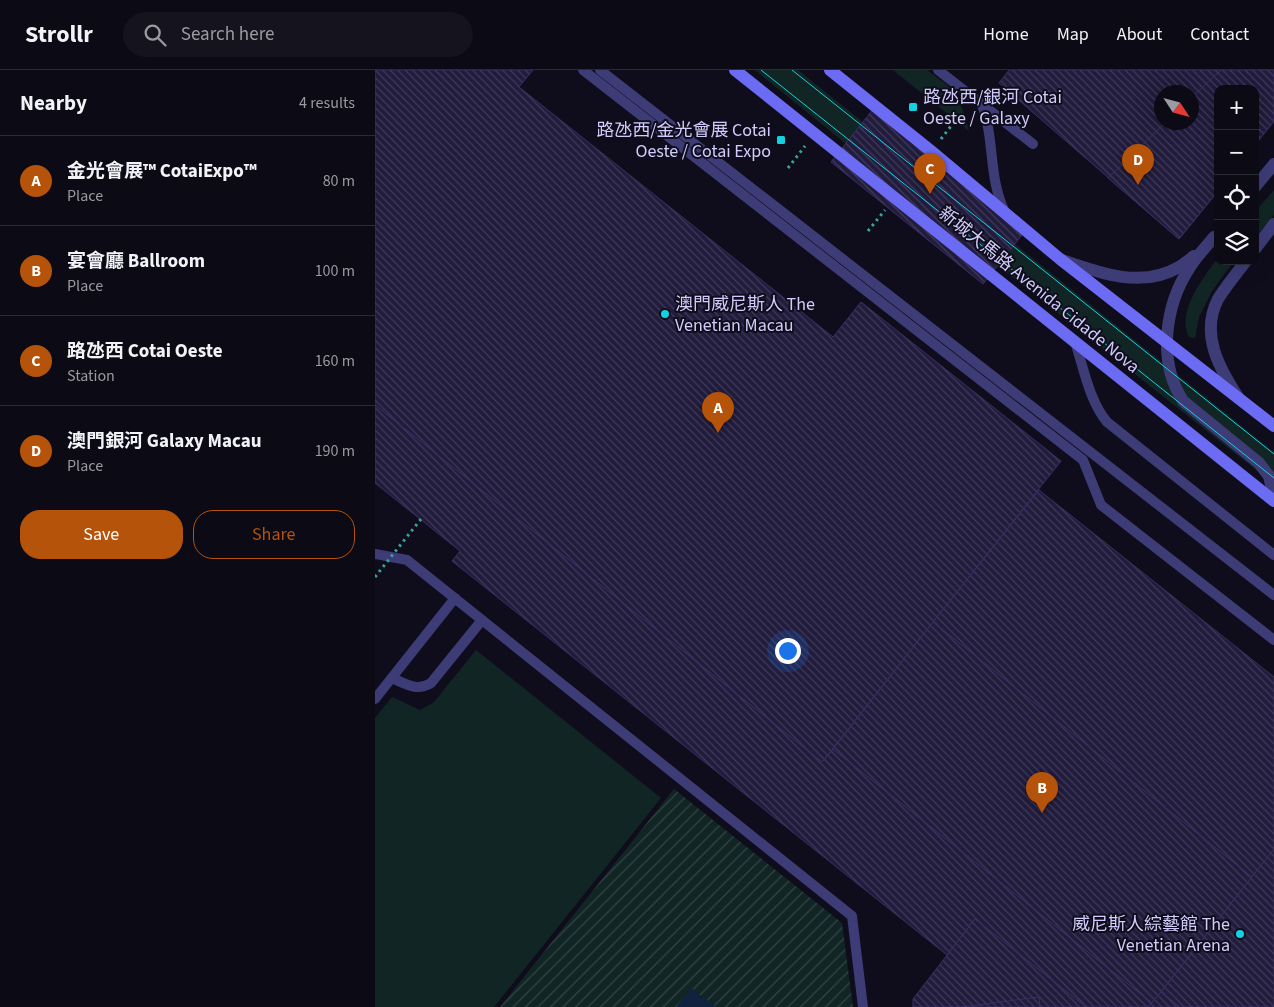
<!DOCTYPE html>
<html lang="en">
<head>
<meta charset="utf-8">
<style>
  :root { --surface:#0b0a15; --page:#14131e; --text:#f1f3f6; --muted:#9a9aa0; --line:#2b2b34; --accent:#b45309 }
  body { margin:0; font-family:"Source Sans 3","Noto Sans SC",sans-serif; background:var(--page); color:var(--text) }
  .controls { position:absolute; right:15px; top:15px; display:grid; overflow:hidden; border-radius:10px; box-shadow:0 5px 20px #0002 }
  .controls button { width:45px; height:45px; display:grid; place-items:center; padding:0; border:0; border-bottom:1px solid var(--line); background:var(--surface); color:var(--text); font:25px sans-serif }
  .compass { position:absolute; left:779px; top:15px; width:45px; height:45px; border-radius:50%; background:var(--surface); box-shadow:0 5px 20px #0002; rotate:126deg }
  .you { position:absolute; left:412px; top:580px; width:18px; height:18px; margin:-12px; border:4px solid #fff; border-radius:50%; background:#1a73e8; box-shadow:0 0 0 8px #1a73e833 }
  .badge { display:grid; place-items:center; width:32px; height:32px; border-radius:50%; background:var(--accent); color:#fff; font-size:16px; font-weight:700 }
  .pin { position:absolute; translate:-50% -41px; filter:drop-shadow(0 1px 2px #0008) }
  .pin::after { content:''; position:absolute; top:26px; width:18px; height:15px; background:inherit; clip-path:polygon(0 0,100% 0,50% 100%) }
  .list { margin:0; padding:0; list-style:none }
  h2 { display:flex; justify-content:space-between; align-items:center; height:65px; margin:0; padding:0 20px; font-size:21px }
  h2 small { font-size:16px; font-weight:400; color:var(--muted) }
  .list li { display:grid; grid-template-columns:32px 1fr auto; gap:15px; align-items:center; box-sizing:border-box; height:90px; padding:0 20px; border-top:1px solid var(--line) }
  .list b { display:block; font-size:19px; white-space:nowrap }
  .list p { margin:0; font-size:16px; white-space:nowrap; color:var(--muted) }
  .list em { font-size:16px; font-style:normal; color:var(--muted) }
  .actions { display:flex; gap:10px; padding:15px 20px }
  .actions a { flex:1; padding:11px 0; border:1px solid var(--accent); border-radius:20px; text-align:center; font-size:18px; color:var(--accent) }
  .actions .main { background:var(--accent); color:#fff }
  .icon { flex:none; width:28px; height:28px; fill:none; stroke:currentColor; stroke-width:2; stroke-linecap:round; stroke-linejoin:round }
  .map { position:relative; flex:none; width:899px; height:937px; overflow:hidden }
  header { display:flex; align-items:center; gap:30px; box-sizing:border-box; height:70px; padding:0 25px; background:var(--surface); border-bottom:1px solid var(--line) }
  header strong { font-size:24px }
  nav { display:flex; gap:28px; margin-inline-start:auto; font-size:18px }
  .search { width:350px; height:45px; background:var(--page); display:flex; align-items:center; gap:12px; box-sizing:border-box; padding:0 18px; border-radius:28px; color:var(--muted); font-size:19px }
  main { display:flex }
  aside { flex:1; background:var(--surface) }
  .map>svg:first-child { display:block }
</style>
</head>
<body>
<header>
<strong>Strollr</strong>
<div class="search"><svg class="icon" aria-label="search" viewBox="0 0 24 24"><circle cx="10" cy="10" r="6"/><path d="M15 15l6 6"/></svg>Search here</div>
<nav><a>Home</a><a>Map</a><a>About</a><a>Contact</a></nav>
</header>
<main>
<aside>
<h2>Nearby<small>4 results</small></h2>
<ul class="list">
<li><span class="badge">A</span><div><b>金光會展™ CotaiExpo™</b><p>Place</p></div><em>80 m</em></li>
<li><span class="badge">B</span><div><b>宴會廳 Ballroom</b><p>Place</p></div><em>100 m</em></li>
<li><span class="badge">C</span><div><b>路氹西 Cotai Oeste</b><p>Station</p></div><em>160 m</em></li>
<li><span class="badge">D</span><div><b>澳門銀河 Galaxy Macau</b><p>Place</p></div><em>190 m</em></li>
</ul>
<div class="actions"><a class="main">Save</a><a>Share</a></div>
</aside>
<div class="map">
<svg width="899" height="937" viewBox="0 0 899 937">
  <defs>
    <pattern id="garden-furrows" width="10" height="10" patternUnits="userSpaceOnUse" patternTransform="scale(1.25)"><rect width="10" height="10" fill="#112624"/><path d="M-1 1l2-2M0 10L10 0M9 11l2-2" fill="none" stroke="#334445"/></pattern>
    <pattern id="building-back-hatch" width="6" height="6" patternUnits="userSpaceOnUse" patternTransform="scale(1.25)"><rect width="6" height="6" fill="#211b3c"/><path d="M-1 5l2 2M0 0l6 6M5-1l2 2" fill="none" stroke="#403b59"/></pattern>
  </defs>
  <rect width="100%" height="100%" fill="#0f0d1c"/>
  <g fill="#112624">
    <path d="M380,0H423L899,382V414L565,150Z"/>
    <path d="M518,0H552L572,15L582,27L591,48L594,61Z"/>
    <path d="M899,120V145L880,167V142Z"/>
    <path d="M843,188V191H859L837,221L824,247L820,268L814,267C801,242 828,208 843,188Z"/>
    <path d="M101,580L286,728L119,937H0V648L17,627L45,640L59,632Z"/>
  </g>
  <path fill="url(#garden-furrows)" d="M299,719L467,853L478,937H125Z"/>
  <path fill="#0f233e" d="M316,918L341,937H301Z"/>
  <g fill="url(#building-back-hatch)" stroke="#382f66" fill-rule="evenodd">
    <path d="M0,0H158L144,17L458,267L486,232L686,391L447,692L0,335Z"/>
    <path d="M634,0H899V51L880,75V19H843V121L804,169L624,13ZM786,22H816V52H786Z"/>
    <path d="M846,0H899V51L880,75V19H843V121L804,169L733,108L791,52H816V28Z"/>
    <path d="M499,38L651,160L608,214L456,92Z"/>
    <path d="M0,335L447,692L458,679L777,933L773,937H711L600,849L572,885L77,491L85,481L0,413Z"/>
    <path d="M664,420L899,607V779L877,807L558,552Z"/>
    <path d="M558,552L877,807L777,933L458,679Z"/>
    <path d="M899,779V937H805L786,922Z"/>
    <path d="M600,849L711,937H538V929Z"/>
    <path d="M786,922L805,937H773Z"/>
    <path d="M664,927L665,937H587Z"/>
  </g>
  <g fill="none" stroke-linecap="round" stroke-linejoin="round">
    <g stroke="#37a59b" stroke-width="3" stroke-dasharray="2.5 4" stroke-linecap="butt">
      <path d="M566,69L580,51"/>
      <path d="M413,98L430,76"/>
      <path d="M493,161L510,140"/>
    </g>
    <g stroke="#3d3c77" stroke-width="10">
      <path d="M208,0L708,390L726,435L899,570"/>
      <path d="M225,0L899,525"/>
      <path d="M563,0L658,74"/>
      <path d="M607,35C620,69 613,108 630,142"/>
      <path d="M700,272C709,299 714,330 732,352L899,485"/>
      <path d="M0,484L32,490L477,846L488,937"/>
      <path d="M17,608C31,614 42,622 56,613L107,550"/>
      <path d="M0,629L80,528"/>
    </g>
    <g stroke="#3d3c77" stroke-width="12">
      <path d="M880,117L899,94"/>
      <path d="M839,167C831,177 822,186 815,197C790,235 782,291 808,331L884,393L894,406L899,427"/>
      <path d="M880,179L899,154"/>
      <path d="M687,190C724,203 767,219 804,197C809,194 814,190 819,186"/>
      <path d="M863,327C844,298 825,264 843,229C851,216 861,204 871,191"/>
    </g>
    <g stroke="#6b6bf3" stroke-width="12">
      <path d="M360,0L899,431"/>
      <path d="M455,0L556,81L685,189L899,356"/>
    </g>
    <g stroke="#13d1e1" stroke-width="1">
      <path d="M386,0L899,408"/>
      <path d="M417,0L899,384"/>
    </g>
    <path stroke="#37a59b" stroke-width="3" stroke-dasharray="2.5 4" stroke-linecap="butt" d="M0,507L46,449"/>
  </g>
  <g fill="#13d1e1" stroke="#0f0d1c" stroke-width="2">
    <rect x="533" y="32" width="10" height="10" rx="2.5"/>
    <rect x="401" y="65" width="10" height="10" rx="2.5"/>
    <circle cx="290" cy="244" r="5"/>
    <circle cx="865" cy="864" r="5"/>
  </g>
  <g text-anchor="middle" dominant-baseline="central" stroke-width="4" stroke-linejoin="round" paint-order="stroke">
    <g font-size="18" fill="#d1ccfb" stroke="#0f0d1c" text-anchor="start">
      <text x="548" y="27">路氹西/銀河 Cotai<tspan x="548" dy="21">Oeste / Galaxy</tspan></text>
      <text x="396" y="60" text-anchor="end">路氹西/金光會展 Cotai<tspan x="396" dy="21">Oeste / Cotai Expo</tspan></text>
      <text x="300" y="234">澳門威尼斯人 The<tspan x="300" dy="21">Venetian Macau</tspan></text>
      <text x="855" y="854" text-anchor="end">威尼斯人綜藝館 The<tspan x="855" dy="21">Venetian Arena</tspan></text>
    </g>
    <g font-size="18" fill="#d1ccfb" stroke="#0f0d1c">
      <text transform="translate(664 220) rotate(39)">新城大馬路 Avenida Cidade Nova</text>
    </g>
  </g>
</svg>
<div class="controls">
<button>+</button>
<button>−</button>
<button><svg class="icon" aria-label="locate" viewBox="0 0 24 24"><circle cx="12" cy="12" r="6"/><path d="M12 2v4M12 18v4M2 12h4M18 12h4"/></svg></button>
<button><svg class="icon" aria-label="layers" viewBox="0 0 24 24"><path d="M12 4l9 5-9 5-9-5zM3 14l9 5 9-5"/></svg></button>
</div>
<svg class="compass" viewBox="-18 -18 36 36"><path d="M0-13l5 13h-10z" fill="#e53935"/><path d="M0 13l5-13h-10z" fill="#9a9aa0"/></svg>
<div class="you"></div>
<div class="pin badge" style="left:343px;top:363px">A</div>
<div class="pin badge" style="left:667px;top:743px">B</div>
<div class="pin badge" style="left:555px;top:124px">C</div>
<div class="pin badge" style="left:763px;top:115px">D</div>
</div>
</main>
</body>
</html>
